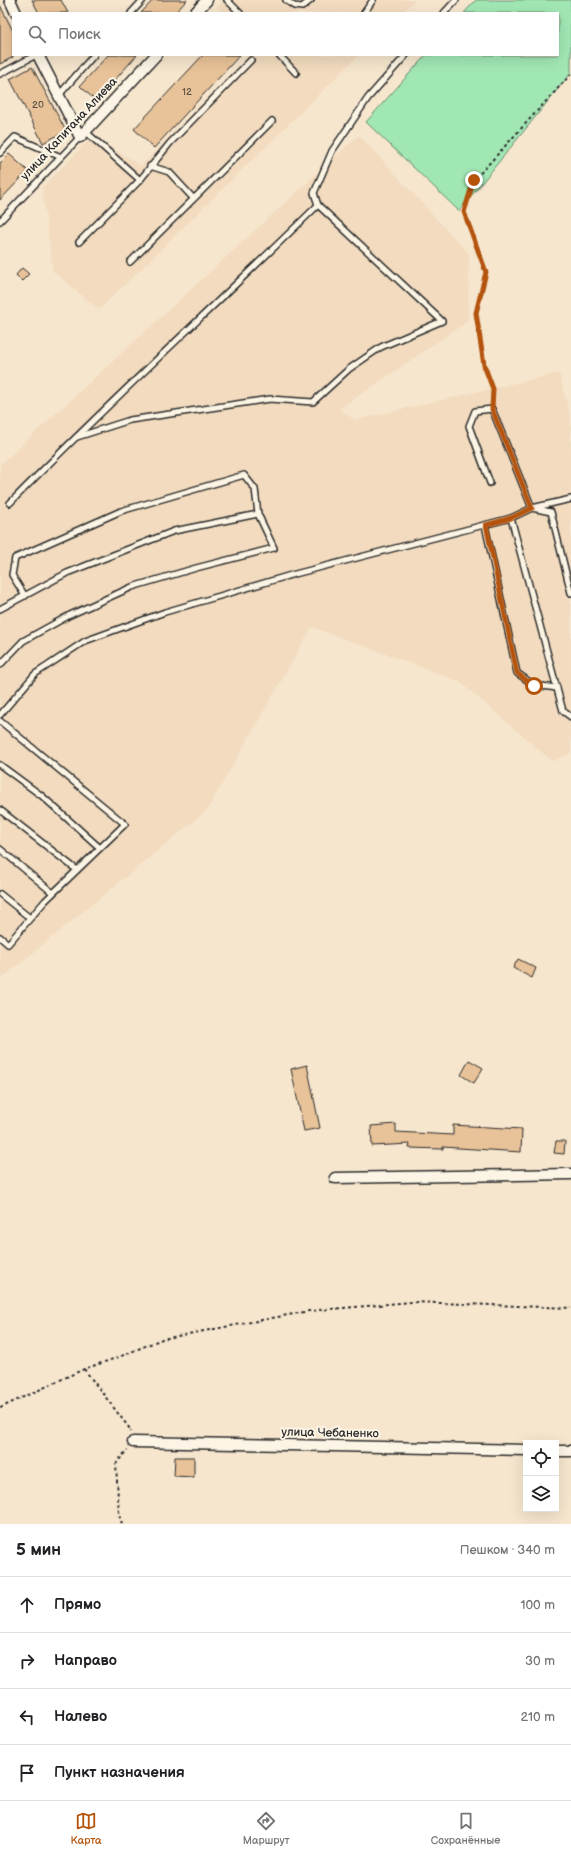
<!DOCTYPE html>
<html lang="ru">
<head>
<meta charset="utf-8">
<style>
  :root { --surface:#fff; --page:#f2f2f2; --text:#202124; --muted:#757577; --line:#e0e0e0; --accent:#b45309 }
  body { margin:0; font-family:"Balsamiq Sans",sans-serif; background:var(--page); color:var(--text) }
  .controls { position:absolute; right:12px; bottom:12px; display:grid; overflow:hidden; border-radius:0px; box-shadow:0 4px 16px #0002 }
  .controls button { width:36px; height:36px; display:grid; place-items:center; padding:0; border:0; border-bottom:1px solid var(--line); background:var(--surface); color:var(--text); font:20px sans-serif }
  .stop { position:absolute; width:12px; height:12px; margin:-9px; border:3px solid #b45309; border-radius:50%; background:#fff }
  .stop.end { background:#b45309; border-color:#fff; box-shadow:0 1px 4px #0008 }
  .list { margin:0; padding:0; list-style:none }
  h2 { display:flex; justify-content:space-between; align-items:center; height:52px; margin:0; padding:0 16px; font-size:17px }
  h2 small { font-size:13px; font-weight:400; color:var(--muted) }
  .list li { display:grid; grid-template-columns:26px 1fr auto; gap:12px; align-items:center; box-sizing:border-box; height:56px; padding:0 16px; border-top:1px solid var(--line) }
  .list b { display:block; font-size:15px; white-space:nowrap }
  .list em { font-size:13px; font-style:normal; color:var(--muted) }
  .icon { flex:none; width:22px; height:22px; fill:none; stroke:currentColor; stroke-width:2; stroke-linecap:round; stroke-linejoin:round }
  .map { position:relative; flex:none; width:571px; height:1524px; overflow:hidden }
  .search { position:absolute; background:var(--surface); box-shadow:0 4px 16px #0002; left:12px; right:12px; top:12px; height:44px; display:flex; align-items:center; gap:10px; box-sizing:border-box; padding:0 14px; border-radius:0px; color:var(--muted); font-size:15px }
  .sheet { height:276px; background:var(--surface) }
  nav { display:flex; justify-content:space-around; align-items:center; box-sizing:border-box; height:56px; border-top:1px solid var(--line); background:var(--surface); font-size:11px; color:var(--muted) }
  nav a { display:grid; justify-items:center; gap:2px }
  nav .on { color:var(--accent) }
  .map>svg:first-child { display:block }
</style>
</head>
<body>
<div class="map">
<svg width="571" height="1524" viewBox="0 0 571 1524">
  <rect width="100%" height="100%" fill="#f6e6ce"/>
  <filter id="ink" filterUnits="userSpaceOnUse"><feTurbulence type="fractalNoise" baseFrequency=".025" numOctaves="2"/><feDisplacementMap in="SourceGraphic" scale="8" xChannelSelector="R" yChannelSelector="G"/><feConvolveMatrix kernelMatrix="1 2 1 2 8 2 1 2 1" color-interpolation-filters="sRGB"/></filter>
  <g filter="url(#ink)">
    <g fill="#f2dbbe">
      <path d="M224,0H415L402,13H223L217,7Z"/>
      <path d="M249,55H359L99,310L53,271L42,188L93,136L141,166Z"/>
      <path d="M359,135L469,254L468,321L339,409L355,420L559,373L571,420V753L552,761L459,681L312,627L207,810L0,980V465Z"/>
    </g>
    <path fill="#a1e7b4" stroke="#668970" d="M476,0H571V73L459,211L366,122L426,55H558V13H464Z"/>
    <g fill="#e8c298" stroke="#2b2b2b">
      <path d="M32,0H61L68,13H39Z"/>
      <path d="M153,0H187L175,13H141Z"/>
      <path d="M0,5L13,31V57L0,64Z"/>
      <path d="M108,55H137L96,101L80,86Z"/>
      <path d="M203,55H240L154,148L134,129Z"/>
      <path d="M32,67L66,131L43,143L10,79Z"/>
      <path d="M9,154L28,171L0,200V163Z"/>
      <path d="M22,268L29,274L22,281L16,275Z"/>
      <path d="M518,959L536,968L532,978L513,968Z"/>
      <path d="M469,1060L483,1068L474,1083L461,1075Z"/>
      <path d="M307,1065L320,1128L304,1131L291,1069Z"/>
      <path d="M396,1124V1132L453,1135V1125L522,1129L521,1152L443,1147V1149L409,1148L410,1144L372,1146L371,1126Z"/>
      <path d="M556,1141H565L564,1154L554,1153Z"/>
      <path d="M175,1457H194V1477L174,1476Z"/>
    </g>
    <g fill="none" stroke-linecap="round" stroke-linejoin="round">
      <g stroke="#2b2b2b" stroke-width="8">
        <g id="service">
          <path d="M227,0L240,13"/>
          <path d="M286,0L294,6L302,7L311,0"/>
          <path d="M131,13L143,0"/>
          <path d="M364,13L373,0"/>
          <path d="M444,13L456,0"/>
          <path d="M279,55L296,73"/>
          <path d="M0,74L36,55"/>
          <path d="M59,95L94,55"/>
          <path d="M85,131L140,180"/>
          <path d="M0,153L15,137L61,157"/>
          <path d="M150,166L169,172L193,198"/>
          <path d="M0,221L80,137"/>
          <path d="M79,242L140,180L170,143L251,60"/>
          <path d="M130,262L272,121"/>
          <path d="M77,437L130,420L270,399L313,402L349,369L381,347L442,321L318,205"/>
          <path d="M490,483L469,426L475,411L492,409L532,508L551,512L571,593"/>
          <path d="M10,503C110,401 216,305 318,205L314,193L332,151L368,98L406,55"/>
          <path d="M511,518L563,711L571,717"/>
          <path d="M485,525L517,673L534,685L557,688"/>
          <path d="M0,609L67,573L174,531L258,514L255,489L244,475L121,511L15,558L12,575L25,596"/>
          <path d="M0,665L23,641L70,615L132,587L196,568L274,548L258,514"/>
          <path d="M0,715L35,674L85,641L165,612L291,575L511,518L532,508L571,499"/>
          <path d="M0,721L125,824L45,901L8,944L0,937"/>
          <path d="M0,765L42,796L100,848"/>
          <path d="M0,810L77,870"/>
          <path d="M0,849L53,893"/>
          <path d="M0,894L30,918"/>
        </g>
      </g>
      <g stroke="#2b2b2b" stroke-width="13">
        <g id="minor">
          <path d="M10,0L16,13"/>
          <path d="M195,13L207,0"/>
          <path d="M38,55L80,137L156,55"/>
          <path d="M335,1178L571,1174"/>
          <path d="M133,1442L526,1450"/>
          <path d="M556,1451H571"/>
        </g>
      </g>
      <g stroke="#2b2b2b" stroke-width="2" stroke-dasharray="3 3" stroke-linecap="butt">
        <path d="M493,402V389L484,365L476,313L486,272L464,212L474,180L571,74"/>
        <path d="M84,1369L130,1429L131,1432"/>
        <path d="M0,1408L84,1369L119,1357L162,1339L309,1311L412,1302L571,1308"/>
        <path d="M122,1524L119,1515L116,1464L127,1450"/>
      </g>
      <use href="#service" stroke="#fcf5e5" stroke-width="5"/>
      <use href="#minor" stroke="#fcf5e5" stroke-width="10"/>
    </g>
  </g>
  <g fill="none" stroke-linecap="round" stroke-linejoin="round" filter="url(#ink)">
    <path stroke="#b45309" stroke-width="5" d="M474,180L464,212L486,272L476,313L484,365L493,389L492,409L532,508L511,518L486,525L517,673L534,686"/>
  </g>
  <g text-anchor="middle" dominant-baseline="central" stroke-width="4" stroke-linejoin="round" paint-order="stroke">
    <g font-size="10" fill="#5a5146">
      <text x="187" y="92">12</text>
      <text x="38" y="105">20</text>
    </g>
    <g font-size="12" fill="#2b2b2b" stroke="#fcf5e5">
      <text transform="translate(69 129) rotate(-47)">улица Капитана Алиева</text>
      <text transform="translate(330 1433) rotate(1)">улица Чебаненко</text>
    </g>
  </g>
</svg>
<div class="controls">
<button><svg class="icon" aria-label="locate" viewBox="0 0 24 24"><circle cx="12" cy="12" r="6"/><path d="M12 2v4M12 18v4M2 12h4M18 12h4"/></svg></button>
<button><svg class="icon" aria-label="layers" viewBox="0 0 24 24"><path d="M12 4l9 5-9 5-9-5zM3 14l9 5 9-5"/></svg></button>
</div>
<div class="stop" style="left:534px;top:686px"></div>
<div class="stop end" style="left:474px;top:180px"></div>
<div class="search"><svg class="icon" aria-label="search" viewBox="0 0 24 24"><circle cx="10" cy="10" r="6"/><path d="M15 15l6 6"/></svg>Поиск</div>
</div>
<section class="sheet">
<h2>5 мин<small>Пешком · 340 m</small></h2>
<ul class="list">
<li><svg class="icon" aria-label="ahead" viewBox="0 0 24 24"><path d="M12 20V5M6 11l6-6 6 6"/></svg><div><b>Прямо</b></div><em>100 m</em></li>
<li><svg class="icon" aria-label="right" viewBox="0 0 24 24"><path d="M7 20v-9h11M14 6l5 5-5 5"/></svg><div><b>Направо</b></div><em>30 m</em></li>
<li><svg class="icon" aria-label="left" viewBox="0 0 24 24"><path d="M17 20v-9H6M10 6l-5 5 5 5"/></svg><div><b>Налево</b></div><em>210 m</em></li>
<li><svg class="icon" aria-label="arrive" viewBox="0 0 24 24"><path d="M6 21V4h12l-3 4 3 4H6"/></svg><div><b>Пункт назначения</b></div></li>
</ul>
</section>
<nav>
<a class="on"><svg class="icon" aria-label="map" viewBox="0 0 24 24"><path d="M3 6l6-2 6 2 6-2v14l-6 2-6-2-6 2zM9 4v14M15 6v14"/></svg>Карта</a>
<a><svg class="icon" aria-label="directions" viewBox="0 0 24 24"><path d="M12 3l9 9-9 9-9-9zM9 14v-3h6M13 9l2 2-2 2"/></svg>Маршрут</a>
<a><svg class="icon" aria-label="saved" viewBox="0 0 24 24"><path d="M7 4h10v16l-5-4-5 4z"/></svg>Сохранённые</a>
</nav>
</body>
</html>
